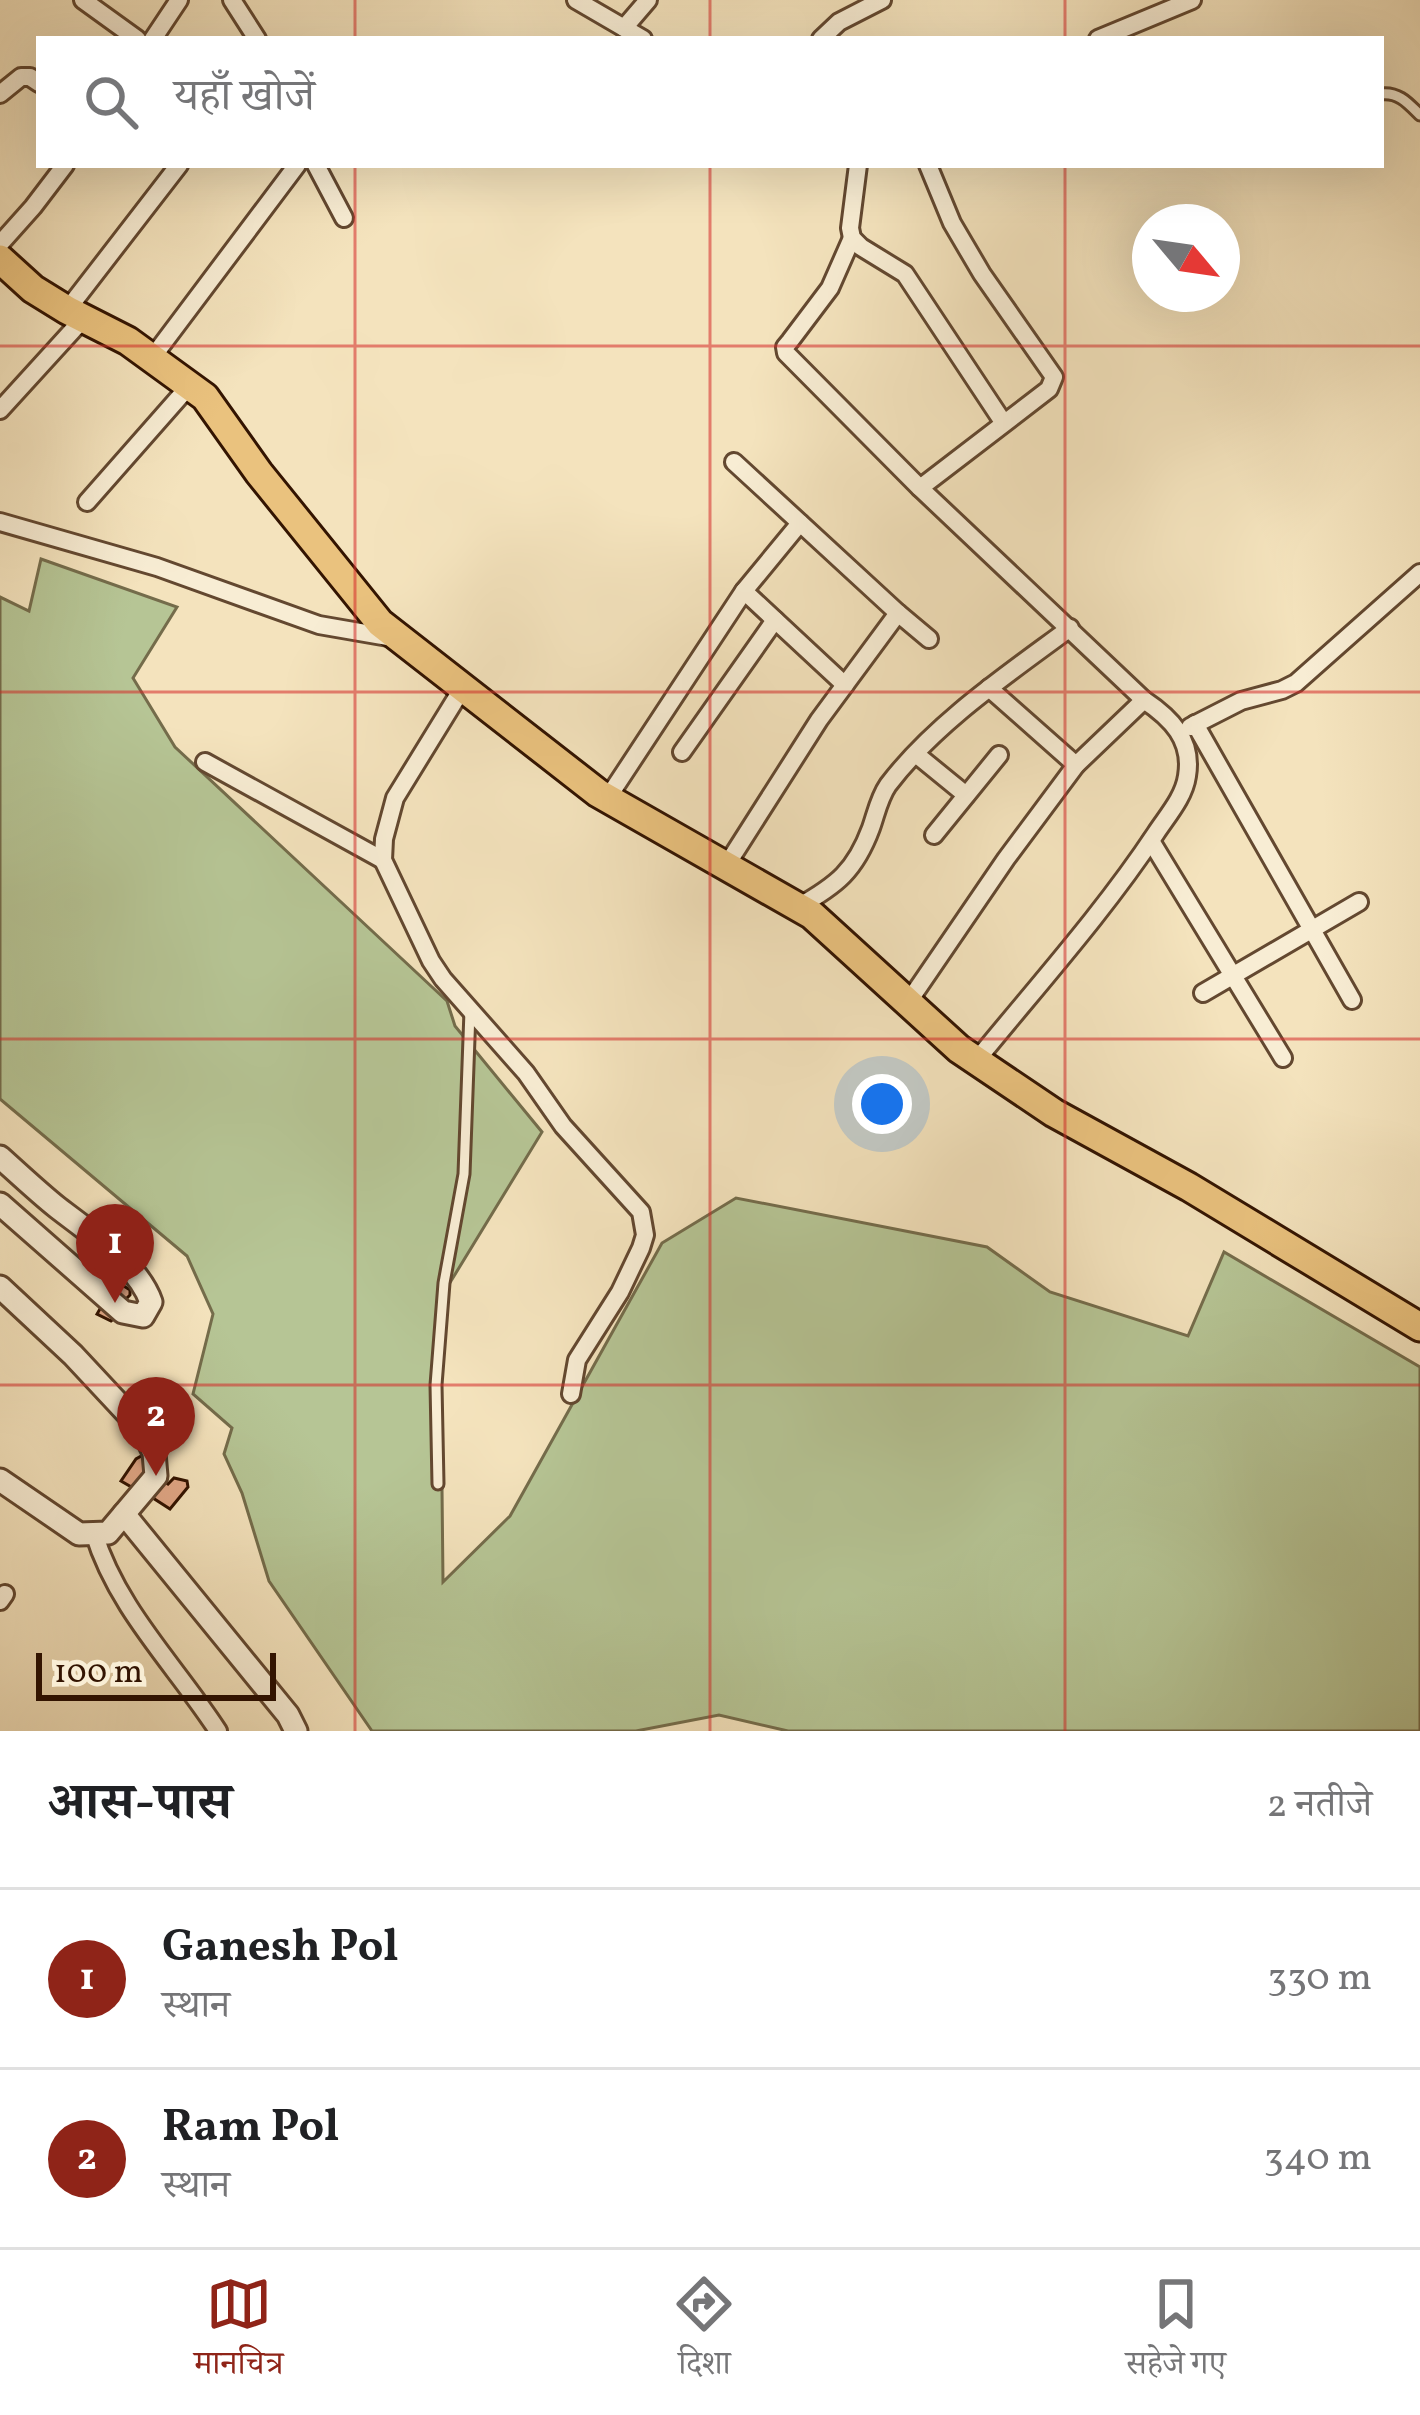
<!DOCTYPE html>
<html lang="hi">
<head>
<meta charset="utf-8">
<style>
  :root { --surface:#fff; --page:#f2f2f2; --text:#202124; --muted:#757577; --line:#e0e0e0; --accent:#8f2418 }
  body { margin:0; font-family:Vollkorn,"Noto Serif Devanagari",serif; background:var(--page); color:var(--text) }
  .compass { position:absolute; left:1132px; top:204px; width:108px; height:108px; border-radius:50%; background:var(--surface); box-shadow:0 12px 48px #0002; rotate:119deg }
  .scale { position:absolute; left:36px; bottom:30px; width:240px; box-sizing:border-box; padding-left:12px; border:6px solid #331401; border-top:0; font-size:33px; line-height:42px; white-space:nowrap; color:#331401; -webkit-text-stroke:9px #f8edd4; paint-order:stroke }
  .you { position:absolute; left:882px; top:1104px; width:42px; height:42px; margin:-30px; border:9px solid #fff; border-radius:50%; background:#1a73e8; box-shadow:0 0 0 18px #1a73e833 }
  .badge { display:grid; place-items:center; width:78px; height:78px; border-radius:50%; background:var(--accent); color:#fff; font-size:39px; font-weight:700 }
  .pin { position:absolute; translate:-50% -99px; filter:drop-shadow(0 3px 6px #0008) }
  .pin::after { content:''; position:absolute; top:63px; width:42px; height:36px; background:inherit; clip-path:polygon(0 0,100% 0,50% 100%) }
  .list { margin:0; padding:0; list-style:none }
  h2 { display:flex; justify-content:space-between; align-items:center; height:156px; margin:0; padding:0 48px; font-size:51px }
  h2 small { font-size:39px; font-weight:400; color:var(--muted) }
  .list li { display:grid; grid-template-columns:78px 1fr auto; gap:36px; align-items:center; box-sizing:border-box; height:180px; padding:0 48px; border-top:3px solid var(--line) }
  .list b { display:block; font-size:45px; white-space:nowrap }
  .list p { margin:0; font-size:39px; white-space:nowrap; color:var(--muted) }
  .list em { font-size:39px; font-style:normal; color:var(--muted) }
  .icon { flex:none; width:66px; height:66px; fill:none; stroke:currentColor; stroke-width:2; stroke-linecap:round; stroke-linejoin:round }
  .map { position:relative; flex:none; width:1420px; height:1731px; overflow:hidden }
  .search { position:absolute; background:var(--surface); box-shadow:0 12px 48px #0002; left:36px; right:36px; top:36px; height:132px; display:flex; align-items:center; gap:30px; box-sizing:border-box; padding:0 42px; border-radius:0px; color:var(--muted); font-size:45px }
  .sheet { height:516px; background:var(--surface) }
  nav { display:flex; justify-content:space-around; align-items:center; box-sizing:border-box; height:168px; border-top:3px solid var(--line); background:var(--surface); font-size:33px; color:var(--muted) }
  nav a { display:grid; justify-items:center; gap:6px }
  nav .on { color:var(--accent) }
  .map>svg:first-child { display:block }
</style>
</head>
<body>
<div class="map">
<svg width="1420" height="1731" viewBox="0 0 1420 1731">
  <rect width="100%" height="100%" fill="#f4e3bd"/>
  <filter id="stains"><feTurbulence type="fractalNoise" baseFrequency=".00167" numOctaves="4"/><feColorMatrix values="0 0 0 0 .2 0 0 0 0 .09 0 0 0 0 .02 0 0 0 .5 -.17"/></filter>
  <radialGradient id="worn" r=".72"><stop offset=".6" stop-color="#630" stop-opacity="0"/><stop offset="1" stop-color="#630" stop-opacity=".3"/></radialGradient>
  <path fill="#b6c595" stroke="#746c4b" stroke-width="3" d="M41,559L177,607L133,678L175,747L447,1001L455,1026L542,1132L440,1299L443,1582L510,1516L662,1243L736,1198L987,1247L1050,1292L1188,1336L1224,1252L1420,1367V1731H788L719,1715L636,1731H372L269,1581L242,1493L224,1454L232,1428L193,1394L213,1314L187,1256L0,1099V597L29,611Z"/>
  <g fill="#e0a786" stroke="#331401" stroke-width="3">
    <path d="M116,1281L130,1290V1295L125,1300L118,1298L116,1317L111,1321L97,1314Z"/>
    <path d="M145,1454L147,1470L168,1484L174,1478L187,1481L188,1487L170,1509L153,1498L158,1491L142,1481L135,1489L121,1481L136,1459Z"/>
  </g>
  <g fill="none" stroke-linecap="round" stroke-linejoin="round">
    <g stroke="#634830" stroke-width="15">
      <g id="service">
        <path d="M1381,94C1399,92 1408,103 1420,115"/>
        <path d="M438,1484L436,1385L444,1283L464,1174L470,1011"/>
      </g>
    </g>
    <g stroke="#634830" stroke-width="22">
      <g id="minor">
        <path d="M83,0L137,39"/>
        <path d="M232,0L257,39"/>
        <path d="M576,0L643,39"/>
        <path d="M624,28L648,0"/>
        <path d="M153,39L179,0"/>
        <path d="M821,39L839,22L882,0"/>
        <path d="M1098,39L1192,0"/>
        <path d="M0,94L21,77H30L39,83"/>
        <path d="M316,165L344,218"/>
        <path d="M858,165L850,228L852,238L861,247L905,274L1003,422"/>
        <path d="M852,238L830,288L790,341L785,347L786,353L920,488L1144,700C1171,718 1193,740 1187,776C1184,797 1168,815 1156,833C1103,913 1037,986 976,1061"/>
        <path d="M0,244L33,207L65,165"/>
        <path d="M67,310L179,165"/>
        <path d="M152,358L297,165"/>
        <path d="M0,410L83,319"/>
        <path d="M734,462L898,613L929,639"/>
        <path d="M920,488L1049,389L1054,377L982,274L952,223L928,165"/>
        <path d="M87,502L190,385"/>
        <path d="M0,522L157,567L319,625L394,638"/>
        <path d="M744,591L845,685"/>
        <path d="M989,688L1076,765"/>
        <path d="M462,689L395,798L384,839L383,860L431,961L443,979L526,1073L563,1126L641,1212L645,1235L641,1248L620,1292L577,1360L571,1394"/>
        <path d="M1195,724L1352,1000"/>
        <path d="M1190,727L1241,701L1282,690L1296,683L1420,573"/>
        <path d="M682,752L775,620"/>
        <path d="M917,755L966,795"/>
        <path d="M205,762L383,860"/>
        <path d="M607,799L744,591L800,523"/>
        <path d="M934,835L999,755"/>
        <path d="M1151,841L1283,1058"/>
        <path d="M726,866L819,720L898,613"/>
        <path d="M798,907C837,885 855,871 871,828C876,814 879,798 888,785C935,723 1008,674 1070,628"/>
        <path d="M1203,993L1359,902"/>
        <path d="M909,1001L1006,859L1076,765L1144,700"/>
        <path d="M94,1533C117,1609 176,1666 218,1731"/>
        <path d="M0,1601L5,1594"/>
      </g>
    </g>
    <g stroke="#634830" stroke-width="27">
      <g id="tertiary">
        <path d="M0,1157C19,1174 38,1192 58,1208C89,1232 138,1264 151,1302L143,1316L123,1312L0,1204"/>
        <path d="M0,1287L73,1355L143,1430L154,1453L156,1476L108,1533L79,1534L0,1480"/>
        <path d="M124,1514L288,1715L296,1731"/>
      </g>
    </g>
    <g stroke="#331401" stroke-width="33">
      <path id="primary" d="M0,259L33,289L67,310L128,341L205,397L259,473L380,623L598,793L812,915L959,1049L1054,1113L1189,1187L1420,1327"/>
    </g>
    <use href="#service" stroke="#f8edd4" stroke-width="9"/>
    <use href="#minor" stroke="#f8edd4" stroke-width="16"/>
    <use href="#tertiary" stroke="#f8edd4" stroke-width="21"/>
    <use href="#primary" stroke="#eac27e" stroke-width="27"/>
  </g>
  <path fill="none" stroke="#d62828" stroke-width="3" stroke-opacity="0.55" d="M355,0V39M710,0V39M1065,0V39M355,165V1731M710,165V1731M1065,165V1731M0,346H1420M0,692H1420M0,1039H1420M0,1385H1420"/>
  <rect width="100%" height="100%" filter="url(#stains)"/>
  <rect width="100%" height="100%" fill="url(#worn)"/>
</svg>
<svg class="compass" viewBox="-18 -18 36 36"><path d="M0-13l5 13h-10z" fill="#e53935"/><path d="M0 13l5-13h-10z" fill="#757577"/></svg>
<div class="scale">100 m</div>
<div class="you"></div>
<div class="pin badge" style="left:115px;top:1303px">1</div>
<div class="pin badge" style="left:156px;top:1476px">2</div>
<div class="search"><svg class="icon" aria-label="search" viewBox="0 0 24 24"><circle cx="10" cy="10" r="6"/><path d="M15 15l6 6"/></svg>यहाँ खोजें</div>
</div>
<section class="sheet">
<h2>आस-पास<small>2 नतीजे</small></h2>
<ul class="list">
<li><span class="badge">1</span><div><b>Ganesh Pol</b><p>स्थान</p></div><em>330 m</em></li>
<li><span class="badge">2</span><div><b>Ram Pol</b><p>स्थान</p></div><em>340 m</em></li>
</ul>
</section>
<nav>
<a class="on"><svg class="icon" aria-label="map" viewBox="0 0 24 24"><path d="M3 6l6-2 6 2 6-2v14l-6 2-6-2-6 2zM9 4v14M15 6v14"/></svg>मानचित्र</a>
<a><svg class="icon" aria-label="directions" viewBox="0 0 24 24"><path d="M12 3l9 9-9 9-9-9zM9 14v-3h6M13 9l2 2-2 2"/></svg>दिशा</a>
<a><svg class="icon" aria-label="saved" viewBox="0 0 24 24"><path d="M7 4h10v16l-5-4-5 4z"/></svg>सहेजे गए</a>
</nav>
</body>
</html>
